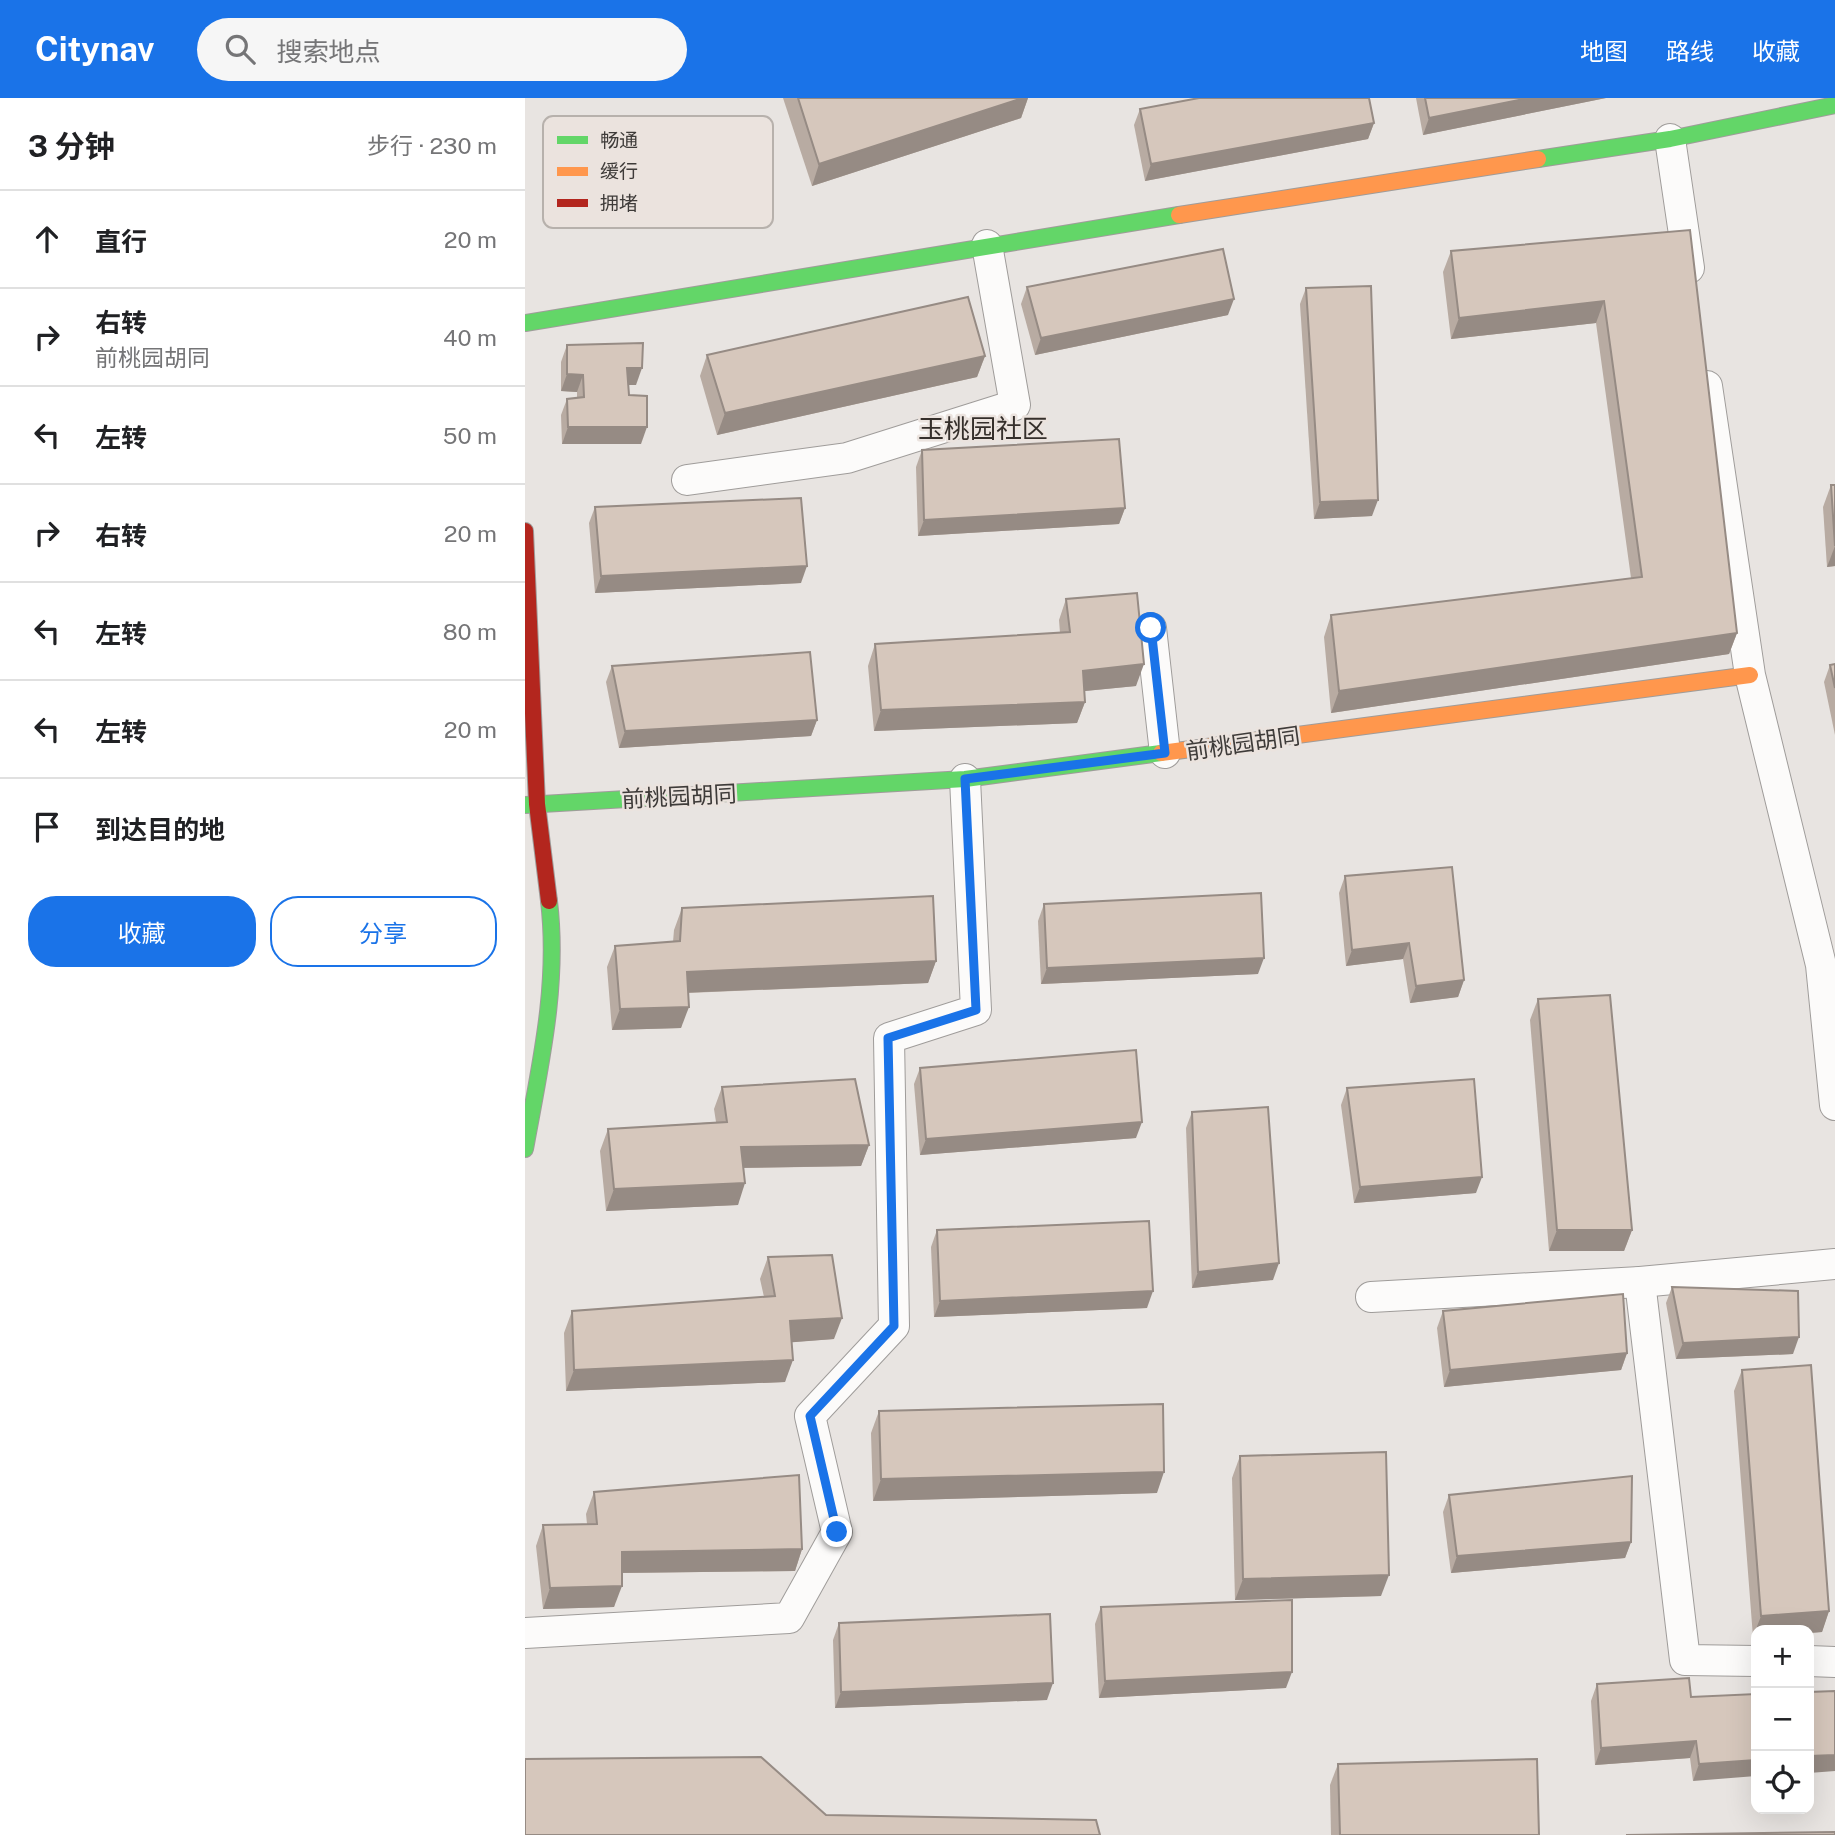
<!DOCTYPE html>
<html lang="zh">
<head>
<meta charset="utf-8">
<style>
  :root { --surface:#fff; --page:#f6f6f6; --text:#202124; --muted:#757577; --line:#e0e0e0; --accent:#1a73e8 }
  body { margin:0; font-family:"Public Sans","Noto Sans SC",sans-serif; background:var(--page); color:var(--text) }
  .controls { position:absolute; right:21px; bottom:21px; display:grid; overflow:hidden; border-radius:14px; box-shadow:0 7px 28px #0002 }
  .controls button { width:63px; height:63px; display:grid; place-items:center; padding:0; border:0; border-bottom:2px solid var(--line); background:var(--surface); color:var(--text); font:35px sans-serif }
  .stop { position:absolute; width:21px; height:21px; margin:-16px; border:5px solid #1a73e8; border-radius:50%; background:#fff }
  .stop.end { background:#1a73e8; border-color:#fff; box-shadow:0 2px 7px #0008 }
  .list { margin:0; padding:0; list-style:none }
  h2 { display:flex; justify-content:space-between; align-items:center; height:91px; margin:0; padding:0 28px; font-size:30px }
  h2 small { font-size:23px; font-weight:400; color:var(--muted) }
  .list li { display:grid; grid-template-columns:46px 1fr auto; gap:21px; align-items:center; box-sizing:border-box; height:98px; padding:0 28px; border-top:2px solid var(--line) }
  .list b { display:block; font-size:26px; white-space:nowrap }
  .list p { margin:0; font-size:23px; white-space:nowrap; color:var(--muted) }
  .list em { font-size:23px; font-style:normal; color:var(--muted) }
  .actions { display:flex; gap:14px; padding:21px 28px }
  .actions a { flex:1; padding:16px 0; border:2px solid var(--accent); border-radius:28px; text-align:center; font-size:24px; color:var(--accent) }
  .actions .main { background:var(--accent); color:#fff }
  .icon { flex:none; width:38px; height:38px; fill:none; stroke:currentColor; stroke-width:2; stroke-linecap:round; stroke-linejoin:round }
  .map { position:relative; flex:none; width:1310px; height:1737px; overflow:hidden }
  header { display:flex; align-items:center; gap:42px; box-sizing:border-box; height:98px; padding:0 35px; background:var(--accent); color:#fff }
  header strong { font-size:33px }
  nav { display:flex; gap:38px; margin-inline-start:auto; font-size:24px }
  .search { width:490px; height:63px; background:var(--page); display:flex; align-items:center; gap:18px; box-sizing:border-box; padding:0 24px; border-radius:38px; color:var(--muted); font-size:26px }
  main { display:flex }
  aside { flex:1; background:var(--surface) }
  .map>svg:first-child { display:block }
</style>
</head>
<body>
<header>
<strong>Citynav</strong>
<div class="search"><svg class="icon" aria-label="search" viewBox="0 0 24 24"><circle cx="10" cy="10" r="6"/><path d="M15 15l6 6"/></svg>搜索地点</div>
<nav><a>地图</a><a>路线</a><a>收藏</a></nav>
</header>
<main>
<aside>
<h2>3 分钟<small>步行 · 230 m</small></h2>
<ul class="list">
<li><svg class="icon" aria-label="ahead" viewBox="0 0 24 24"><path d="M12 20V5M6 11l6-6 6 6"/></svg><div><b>直行</b></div><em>20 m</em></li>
<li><svg class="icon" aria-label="right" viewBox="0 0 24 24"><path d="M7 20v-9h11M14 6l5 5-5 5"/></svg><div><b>右转</b><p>前桃园胡同</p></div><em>40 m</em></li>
<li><svg class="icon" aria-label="left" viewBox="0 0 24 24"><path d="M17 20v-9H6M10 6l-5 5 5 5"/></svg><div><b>左转</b></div><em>50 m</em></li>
<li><svg class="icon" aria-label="right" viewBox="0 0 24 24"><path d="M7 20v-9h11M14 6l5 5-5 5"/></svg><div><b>右转</b></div><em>20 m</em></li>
<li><svg class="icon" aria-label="left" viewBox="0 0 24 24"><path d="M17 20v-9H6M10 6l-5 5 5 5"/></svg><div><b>左转</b></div><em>80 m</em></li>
<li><svg class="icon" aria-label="left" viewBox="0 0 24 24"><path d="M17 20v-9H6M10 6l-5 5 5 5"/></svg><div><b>左转</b></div><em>20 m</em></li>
<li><svg class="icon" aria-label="arrive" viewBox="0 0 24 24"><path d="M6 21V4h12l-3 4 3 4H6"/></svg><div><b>到达目的地</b></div></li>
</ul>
<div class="actions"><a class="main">收藏</a><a>分享</a></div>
</aside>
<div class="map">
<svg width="1310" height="1737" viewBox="0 0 1310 1737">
  <rect width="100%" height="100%" fill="#e8e4e1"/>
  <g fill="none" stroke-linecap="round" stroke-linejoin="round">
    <g stroke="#9f9c9a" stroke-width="32">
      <g id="street">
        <path d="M1145,41L1164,170"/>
        <path d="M1182,288L1225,577L1296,867L1310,1007"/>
        <path d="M162,382L322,360L490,307L462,147"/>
        <path d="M626,530L640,655"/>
        <path d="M1115,1184L1160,1562L1231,1563"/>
        <path d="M846,1199L1115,1184L1310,1166"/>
        <path d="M0,1535L264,1520L312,1434L285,1318L369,1228L364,940L451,912L440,681"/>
        <path d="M1284,1563L1310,1564"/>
      </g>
    </g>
    <g stroke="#9f9c9a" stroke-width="18">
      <g id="fast">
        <path d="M1013,61L1145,41L1310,7"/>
        <path d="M0,225L654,117"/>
        <path d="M0,707L440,681L636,655"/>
        <path d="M0,1051C15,968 34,887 24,803"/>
      </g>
    </g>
    <g stroke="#9f9c9a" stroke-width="18">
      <g id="slow">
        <path d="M654,117L1013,61"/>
        <path d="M636,655L1225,577"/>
      </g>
    </g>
    <g stroke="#9f9c9a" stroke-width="18">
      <path id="jam" d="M0,433L12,706L24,803"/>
    </g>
    <use href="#street" stroke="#fcfbfa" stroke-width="30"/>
    <use href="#fast" stroke="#63d668" stroke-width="16"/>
    <use href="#slow" stroke="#ff974d" stroke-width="16"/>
    <use href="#jam" stroke="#b3261e" stroke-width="16"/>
  </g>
  <g fill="#b8aba2">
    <path d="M258,0H503L496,20L287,88Z"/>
    <path d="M891,0H1081L898,37Z"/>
    <path d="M615,11L849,25L843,41L620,83L609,27Z"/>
    <path d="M1165,132L1212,535L1204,556L806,615L799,539L806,517L1106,480L1071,225L926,241L918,174L926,153Z"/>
    <path d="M502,189L703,217L510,257L496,206Z"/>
    <path d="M781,190L847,418L789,421L775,206Z"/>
    <path d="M42,247L111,287H103L104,297L116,346H37L36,317L42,301L52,300V294L36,293V264Z"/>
    <path d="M182,257L460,258L452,279L192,337L175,278Z"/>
    <path d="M397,352L600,410L594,426L393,438L391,369Z"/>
    <path d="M1306,387H1310V468L1302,469L1298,409Z"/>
    <path d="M70,409L276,485L70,495L64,425Z"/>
    <path d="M541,501L611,588L559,593L560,604L552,625L349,633L343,568L350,546L535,535L534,522Z"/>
    <path d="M1310,566V637L1299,584L1305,567Z"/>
    <path d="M87,568L292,622L286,638L94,650L81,584Z"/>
    <path d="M820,778L939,882L933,899L885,905L878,861L821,868L814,795Z"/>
    <path d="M519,806L733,876L516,886L513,823Z"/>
    <path d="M157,810L411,863L403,885L163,895L156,930L87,932L82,869L90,848L148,844L149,832Z"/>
    <path d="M1013,901L1107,1132L1099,1153H1024L1005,922Z"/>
    <path d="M395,970L611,1040L395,1057L389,986Z"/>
    <path d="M197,989L344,1047L336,1068L218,1070L213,1107L81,1113L75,1053L83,1031L191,1024L189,1011Z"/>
    <path d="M822,990L951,1095L829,1105L816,1007Z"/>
    <path d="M667,1014L748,1182L667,1190L661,1030Z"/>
    <path d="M412,1132L622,1210L409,1219L406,1149Z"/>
    <path d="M243,1159L309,1241L267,1244L260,1284L41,1293L39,1235L47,1213L239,1199L235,1181Z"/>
    <path d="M1147,1189L1268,1256L1151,1261L1141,1205Z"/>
    <path d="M918,1213L1102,1255L1096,1272L919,1289L912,1230Z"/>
    <path d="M1217,1272L1304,1513L1297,1534L1284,1535V1532L1228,1539L1209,1293Z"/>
    <path d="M354,1313L632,1395L348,1403L346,1335Z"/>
    <path d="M715,1358L856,1498L710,1502L707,1380Z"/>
    <path d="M69,1394L277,1451L270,1473L97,1475L89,1509L18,1511L11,1448L18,1427L62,1426L61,1416Z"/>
    <path d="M924,1397L1106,1444L1100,1460L926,1475L918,1414Z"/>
    <path d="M576,1509L761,1590L574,1600L570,1526Z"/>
    <path d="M314,1525L522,1602L310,1610L308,1542Z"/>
    <path d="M1072,1586L1166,1599L1231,1596L1168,1683L1165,1660L1070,1667L1066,1603Z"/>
    <path d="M813,1666L1014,1737H806L805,1687Z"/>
  </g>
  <g fill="#968b84">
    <path d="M498,0H503L496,20L287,88L294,66Z"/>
    <path d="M1004,0H1081L898,37L904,20Z"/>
    <path d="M849,25L843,41L620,83L626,66Z"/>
    <path d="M709,201L703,217L510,257L516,240Z"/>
    <path d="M1079,203L1071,225L926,241L934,220Z"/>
    <path d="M460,258L452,279L192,337L200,315Z"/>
    <path d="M102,270H117L111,287H95Z"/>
    <path d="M42,276L58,277L52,294L36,293Z"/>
    <path d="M43,329H122L116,346H37Z"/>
    <path d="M853,402L847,418L789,421L795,404Z"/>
    <path d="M600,410L594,426L393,438L399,422Z"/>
    <path d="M1310,448V468L1302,469Z"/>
    <path d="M282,468L276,485L70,495L76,478Z"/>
    <path d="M1212,535L1204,556L806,615L814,593Z"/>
    <path d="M619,566L611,588L550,594L558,573Z"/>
    <path d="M560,604L552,625L349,633L356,612Z"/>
    <path d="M292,622L286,638L94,650L100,633Z"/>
    <path d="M884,845L878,861L821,868L827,852Z"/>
    <path d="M739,860L733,876L516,886L522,870Z"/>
    <path d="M411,863L403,885L154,895L162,874Z"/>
    <path d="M939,882L933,899L885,905L891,888Z"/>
    <path d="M164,909L156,930L87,932L95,911Z"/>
    <path d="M617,1024L611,1040L395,1057L401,1041Z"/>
    <path d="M344,1047L336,1068L208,1070L216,1049Z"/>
    <path d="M957,1079L951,1095L829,1105L835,1089Z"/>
    <path d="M220,1085L213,1107L81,1113L89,1091Z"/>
    <path d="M1032,1132H1107L1099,1153H1024Z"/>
    <path d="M754,1165L748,1182L667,1190L673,1174Z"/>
    <path d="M628,1193L622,1210L409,1219L415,1203Z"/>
    <path d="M317,1220L309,1241L258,1245L265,1223Z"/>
    <path d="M1274,1239L1268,1256L1151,1261L1158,1245Z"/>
    <path d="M1102,1255L1096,1272L919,1289L925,1272Z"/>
    <path d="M268,1262L260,1284L41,1293L49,1272Z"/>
    <path d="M639,1374L632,1395L348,1403L356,1381Z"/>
    <path d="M1106,1444L1100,1460L926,1475L932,1458Z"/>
    <path d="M277,1451L270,1473L89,1475L97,1454Z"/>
    <path d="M864,1477L856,1498L710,1502L718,1481Z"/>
    <path d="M97,1488L89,1509L18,1511L25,1490Z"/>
    <path d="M1304,1513L1297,1534L1284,1535V1532H1231V1539H1228L1236,1518Z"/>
    <path d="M767,1574L761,1590L574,1600L580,1583Z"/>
    <path d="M528,1585L522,1602L310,1610L316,1594Z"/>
    <path d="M1171,1643L1165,1660L1070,1667L1076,1650Z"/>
    <path d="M1310,1657V1673L1284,1675V1658Z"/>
    <path d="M1231,1662V1678L1168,1683L1174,1666Z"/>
  </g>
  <g fill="#d6c7bc" stroke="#968b84" stroke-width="2">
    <path d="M273,0H498L294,66Z"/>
    <path d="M674,0H844L849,25L626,66L615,11Z"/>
    <path d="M900,0H1004L904,20Z"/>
    <path d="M1165,132L1212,535L814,593L806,517L1117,479L1079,203L934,220L926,153Z"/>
    <path d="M698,151L709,201L516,240L502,189Z"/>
    <path d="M846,188L853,402L795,404L781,190Z"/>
    <path d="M443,199L460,258L200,315L182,257Z"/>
    <path d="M118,245L117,270H102L104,297L122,298V329H43L42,301L59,299L58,277L42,276V247Z"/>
    <path d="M594,341L600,410L399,422L397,352Z"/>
    <path d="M1306,387H1310V448Z"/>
    <path d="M276,400L282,468L76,478L70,409Z"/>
    <path d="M612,495L619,566L558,573L560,604L356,612L350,546L545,534L541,501Z"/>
    <path d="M285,554L292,622L100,633L87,568Z"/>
    <path d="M1310,566V590L1305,567Z"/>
    <path d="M927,769L939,882L891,888L884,845L827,852L820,778Z"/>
    <path d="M736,795L739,860L522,870L519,806Z"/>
    <path d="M408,798L411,863L162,874L164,909L95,911L90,848L155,843L157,810Z"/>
    <path d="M1085,897L1107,1132H1032L1013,901Z"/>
    <path d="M611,952L617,1024L401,1041L395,970Z"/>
    <path d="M330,981L344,1047L216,1049L220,1085L89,1091L83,1031L202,1024L197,989Z"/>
    <path d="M949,981L957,1079L835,1089L822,990Z"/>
    <path d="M743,1009L754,1165L673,1174L667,1014Z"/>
    <path d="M624,1123L628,1193L415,1203L412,1132Z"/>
    <path d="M307,1157L317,1220L265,1223L268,1262L49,1272L47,1213L250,1198L243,1159Z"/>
    <path d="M1147,1189L1273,1193L1274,1239L1158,1245Z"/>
    <path d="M1098,1196L1102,1255L925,1272L918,1213Z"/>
    <path d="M1286,1267L1304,1513L1236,1518L1217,1272Z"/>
    <path d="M638,1306L639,1374L356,1381L354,1313Z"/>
    <path d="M861,1354L864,1477L718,1481L715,1358Z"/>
    <path d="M274,1377L277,1451L97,1454V1488L25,1490L18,1427L72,1426L69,1394Z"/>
    <path d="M1107,1378L1106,1444L932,1458L924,1397Z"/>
    <path d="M767,1502V1574L580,1583L576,1509Z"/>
    <path d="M525,1516L528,1585L316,1594L314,1525Z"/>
    <path d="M1164,1580L1166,1599L1231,1596V1662L1174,1666L1171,1643L1076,1650L1072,1586Z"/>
    <path d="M1310,1593V1657L1284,1658V1594Z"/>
    <path d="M236,1659L301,1717L571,1722L575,1737H0V1661Z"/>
    <path d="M1012,1661L1014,1737H815L813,1666Z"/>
    <path d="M1310,1734V1737H1101Z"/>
  </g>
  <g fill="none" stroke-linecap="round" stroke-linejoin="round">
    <path stroke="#1a73e8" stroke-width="9" d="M312,1434L285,1318L369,1228L363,940L451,912L440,681L640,655L626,530"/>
  </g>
  <g text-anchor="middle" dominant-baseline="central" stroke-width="5" stroke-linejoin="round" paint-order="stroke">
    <g font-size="23" fill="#3e3b39" stroke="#ebe3de">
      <text transform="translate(718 645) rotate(-8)">前桃园胡同</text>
      <text transform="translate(154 698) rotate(-3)">前桃园胡同</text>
    </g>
    <g font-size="26" fill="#352f2b" stroke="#ebe3de">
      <text x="458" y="330">玉桃园社区</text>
    </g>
  </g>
  <rect x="18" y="18" width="230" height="112" rx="10" fill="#ebe3de" stroke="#b7b1ac" stroke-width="2"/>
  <rect x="32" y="38" width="31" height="8" fill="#63d668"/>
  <rect x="32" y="69" width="31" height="9" fill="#ff974d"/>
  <rect x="32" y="101" width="31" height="8" fill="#b3261e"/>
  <g font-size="19" fill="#3e3b39">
    <text x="75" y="49">畅通</text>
    <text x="75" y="80">缓行</text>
    <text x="75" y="112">拥堵</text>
  </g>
</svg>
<div class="controls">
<button>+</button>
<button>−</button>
<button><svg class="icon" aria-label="locate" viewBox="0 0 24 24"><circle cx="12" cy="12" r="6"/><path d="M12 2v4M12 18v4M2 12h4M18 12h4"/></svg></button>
</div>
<div class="stop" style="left:626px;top:530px"></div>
<div class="stop end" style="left:312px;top:1434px"></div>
</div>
</main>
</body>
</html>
